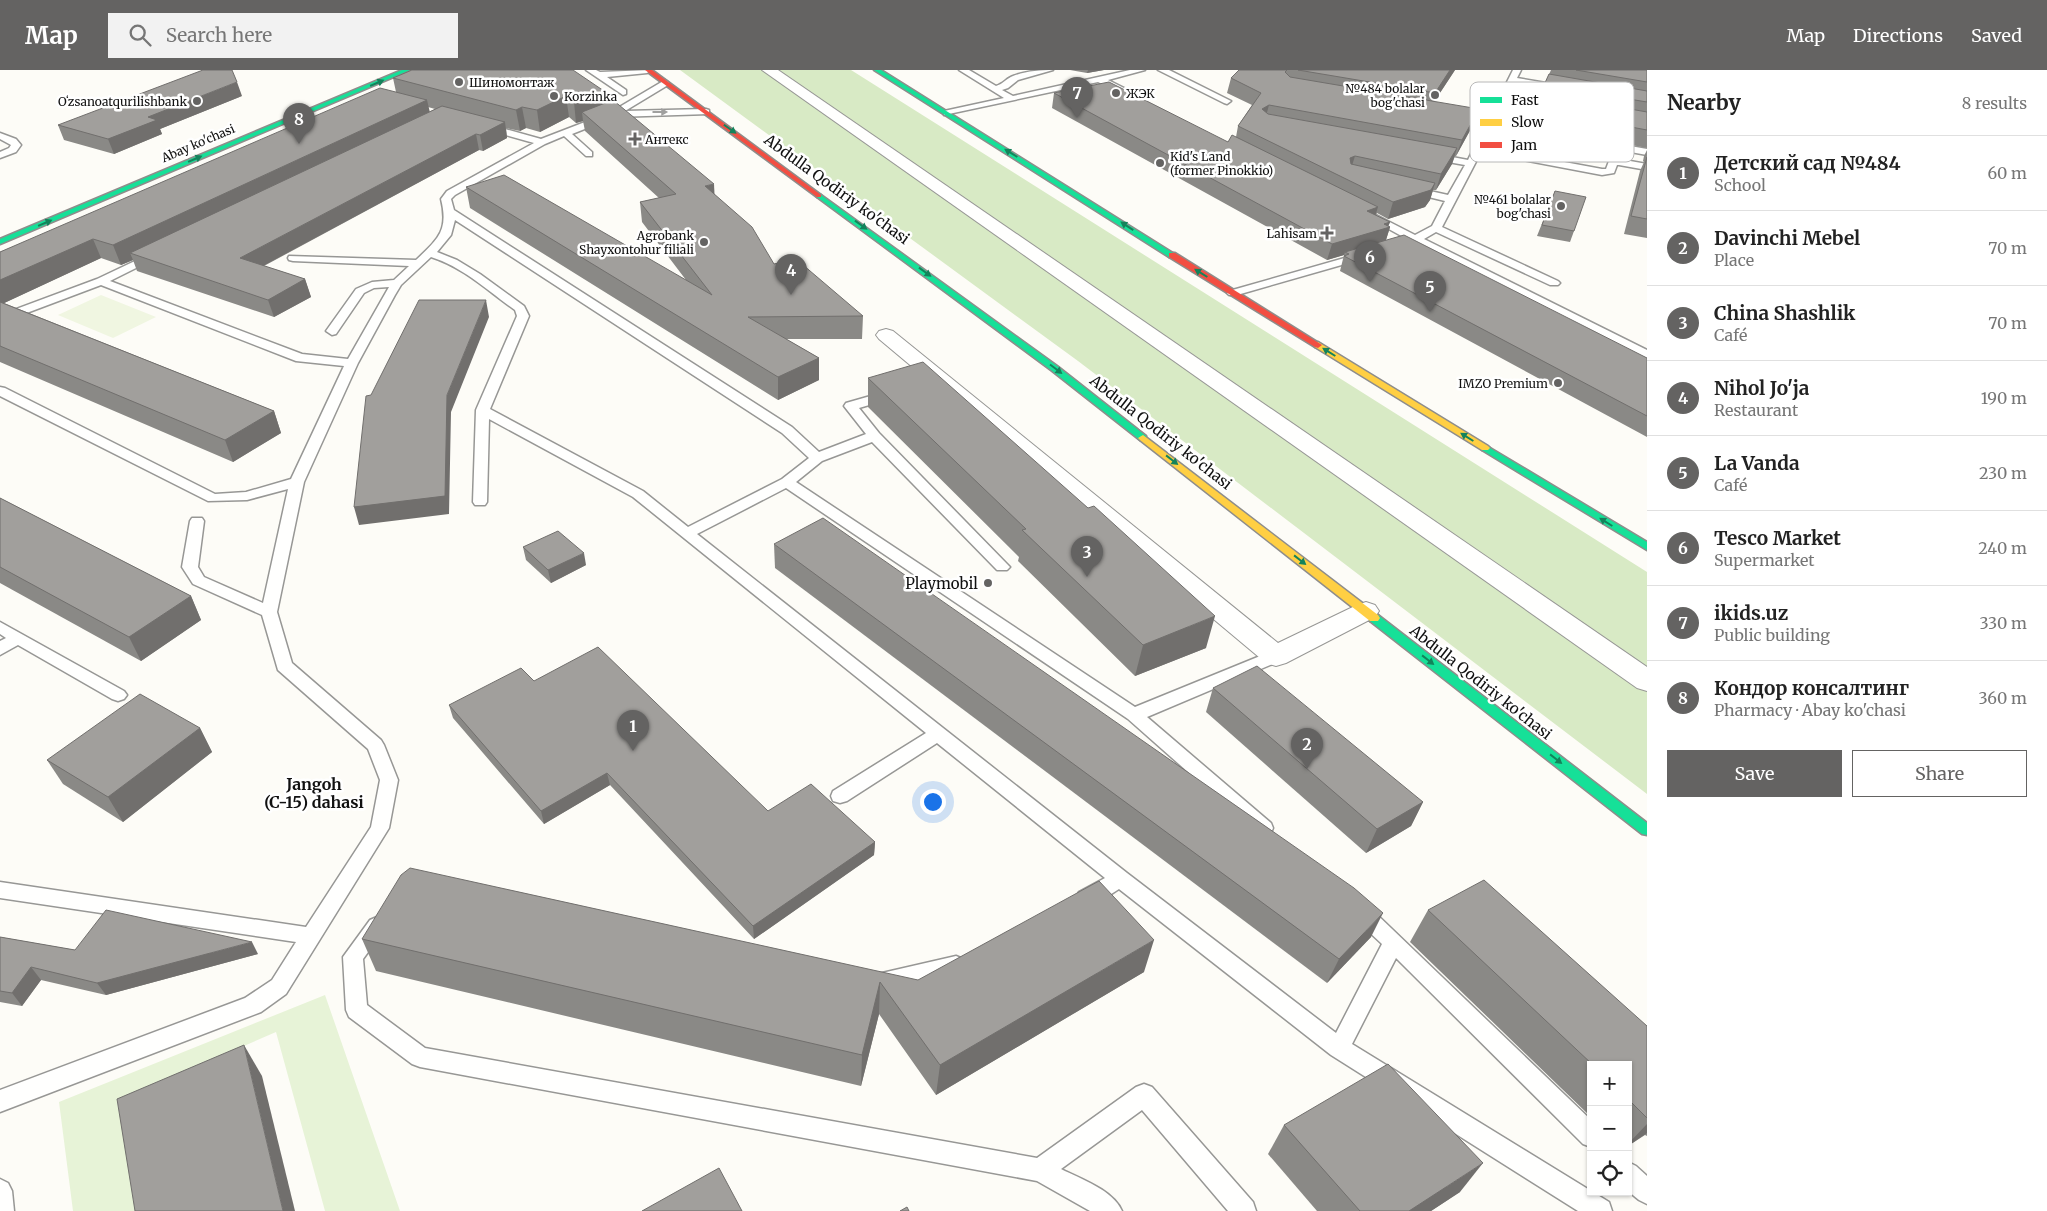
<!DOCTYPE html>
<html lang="en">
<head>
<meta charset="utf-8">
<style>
  :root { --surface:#fff; --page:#f2f2f2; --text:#222; --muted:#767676; --line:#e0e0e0; --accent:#646362 }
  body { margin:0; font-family:Merriweather,serif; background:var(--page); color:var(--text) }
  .controls { position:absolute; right:15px; bottom:15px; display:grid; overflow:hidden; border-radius:0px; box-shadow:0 1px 4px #0004 }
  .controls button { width:45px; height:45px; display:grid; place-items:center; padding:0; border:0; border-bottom:1px solid var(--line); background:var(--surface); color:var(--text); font:25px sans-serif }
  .you { position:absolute; left:932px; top:731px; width:18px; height:18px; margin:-12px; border:4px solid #fff; border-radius:50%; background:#1a73e8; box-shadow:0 0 0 8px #1a73e833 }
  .badge { display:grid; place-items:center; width:32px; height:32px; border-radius:50%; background:var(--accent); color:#fff; font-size:16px; font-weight:700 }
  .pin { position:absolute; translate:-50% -41px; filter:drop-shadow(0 1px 2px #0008) }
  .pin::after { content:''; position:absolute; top:26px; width:18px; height:15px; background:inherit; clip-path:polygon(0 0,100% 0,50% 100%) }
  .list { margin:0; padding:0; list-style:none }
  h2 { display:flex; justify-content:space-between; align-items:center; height:65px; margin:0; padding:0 20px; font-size:21px }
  h2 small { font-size:16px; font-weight:400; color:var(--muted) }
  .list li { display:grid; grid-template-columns:32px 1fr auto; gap:15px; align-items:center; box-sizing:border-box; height:75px; padding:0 20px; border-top:1px solid var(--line) }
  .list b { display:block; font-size:19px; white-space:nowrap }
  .list p { margin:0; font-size:16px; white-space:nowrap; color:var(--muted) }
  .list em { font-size:16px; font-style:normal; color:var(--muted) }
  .actions { display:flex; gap:10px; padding:15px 20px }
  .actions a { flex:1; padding:11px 0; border:1px solid var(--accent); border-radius:0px; text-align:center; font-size:18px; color:var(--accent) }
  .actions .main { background:var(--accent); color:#fff }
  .icon { flex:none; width:28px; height:28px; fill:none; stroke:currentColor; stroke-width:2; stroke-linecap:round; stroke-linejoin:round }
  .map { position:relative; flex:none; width:1647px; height:1141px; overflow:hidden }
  header { display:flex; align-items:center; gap:30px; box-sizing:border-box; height:70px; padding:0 25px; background:var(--accent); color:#fff }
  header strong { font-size:24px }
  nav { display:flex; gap:28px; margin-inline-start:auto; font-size:18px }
  .search { width:350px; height:45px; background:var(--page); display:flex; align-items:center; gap:12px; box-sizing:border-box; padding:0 18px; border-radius:0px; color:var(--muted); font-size:19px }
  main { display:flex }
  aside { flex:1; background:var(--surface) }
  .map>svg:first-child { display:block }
</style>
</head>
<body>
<header>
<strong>Map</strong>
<div class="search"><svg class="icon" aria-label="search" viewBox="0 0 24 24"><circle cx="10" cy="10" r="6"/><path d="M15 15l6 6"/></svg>Search here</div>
<nav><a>Map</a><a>Directions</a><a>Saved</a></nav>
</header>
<main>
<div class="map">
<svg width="1647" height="1141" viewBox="0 0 1647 1141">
  <rect width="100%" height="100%" fill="#fdfcf7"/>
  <path fill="#e7f3d7" d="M325,925L400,1141H325L276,962L117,1031L140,1141H73L59,1032Z"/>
  <path fill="#d8eac5" d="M680,0H851L1647,502V724L1078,291Z"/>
  <path fill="#f0f6e1" d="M101,225L156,247L113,268L58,245Z"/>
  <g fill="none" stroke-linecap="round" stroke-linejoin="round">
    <g stroke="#979795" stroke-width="3">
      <g id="lane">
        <path d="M586,0H596L600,2L651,0L647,3L607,7L626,20V24L623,25Z"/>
        <path d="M959,0H969L996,16C1003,14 1007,8 1013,6C1026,1 1040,0 1053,0L1018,10L1008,18L1002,20L1013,26L1130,0H1145L1108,10L1128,20V24L1125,25L1098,12L944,45V41L1004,28Z"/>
        <path d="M1158,0H1169L1231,31L1227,34L1224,33Z"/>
        <path d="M1513,0H1521L1517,8L1564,16L1568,19L1564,22L1515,13L1508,27L1556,36L1560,39L1556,42L1506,32L1496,52L1647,79V85L1493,57L1484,77L1602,99H1606L1609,91L1619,89L1647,94V100L1619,95H1617L1614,103L1602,105L1481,82L1442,157L1558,211L1560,213L1558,215H1550L1436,162L1424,169L1647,280V289L1415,173L1405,174L1404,172L1407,169L1365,146L1366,144H1374L1415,165L1432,156L1445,131L1408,122L1407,120L1412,117L1448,125L1465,95L1431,89L1426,86L1431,83L1468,90L1485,55L1454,50L1449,47L1454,44L1488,50Z"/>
        <path d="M665,10L669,13L668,15L625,41L706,39L709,40V44L615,47L572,64L592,82V86H586L564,66L545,74L455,125L451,129L454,140L792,357L819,382L866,364L844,336L846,333L888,321L893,322L894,325L893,328L859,338L879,363L1007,494L1010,497L1007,500H997L872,372L822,391L796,412L1135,637L1270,582L1276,580L1282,582L1284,586L1282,590L1147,647L1271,753L1273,758L1271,763L1264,765L1257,763L1128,649L786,418L697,464L1127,803L1336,963L1382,874L1353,847L1350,841L1353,835L1360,833L1367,835L1591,1050V1077L1583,1074L1396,888L1352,974L1609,1132L1612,1141H1578L1331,985L1119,819C1107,826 1093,839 1079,834L1076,828L1079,822L1105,808L937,673L847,731L840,733L833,731L831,726L833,721L926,663L633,427L489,349L487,432L485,435H475L473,432L476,340L517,246L515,240C488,221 463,197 431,187L401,215L395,225L358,293L304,412L277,542L292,593L381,670L384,675L398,710L389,758L286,924L261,942L0,1042V1020L245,928L272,910L296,872L0,828V812L306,857L371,757L380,710L368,679L278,600L262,545L193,514L182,497L190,451L192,448H202L204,451L198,497L204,507L263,533L288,419L247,430L208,431L0,326V317L5,318L215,424L246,422L291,409L344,296L296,291L101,215L0,253V245L97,209L154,182L159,185L158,187L110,211L302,284L348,289L389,217L374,218L364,223L336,264L332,265L326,261L356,219L372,212L394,210L409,196L293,191L289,190L288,188L289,186L416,190C438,169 449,161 441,129L447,121L534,73L484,59V55L487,54L541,69L611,42ZM455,150L782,363L809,388L782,409L688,457L643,421L490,339L529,246L524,236L480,204L457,190L437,182L451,165Z"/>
        <path d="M0,63L16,69L21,75L16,82L0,88V82L9,78L11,75L0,69Z"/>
        <path d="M1362,183L1367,186L1366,188L1237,225H1229L1227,223L1229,221Z"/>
        <path d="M0,552L124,621L127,625L124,629L118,631L112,629L18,575L0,585V571L6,568L0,564Z"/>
        <path d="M377,847L384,850L387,856L363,889L367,935L425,978L1037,1088L1136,1017L1144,1014L1152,1017L1253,1132L1256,1141H1228L1142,1040L1061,1099C1081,1109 1113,1120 1122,1141H1090L1037,1111L420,997L412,994L349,947L346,940L343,887L370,850Z"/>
        <path d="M956,886L963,889L966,895L963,901L956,904L882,921L875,919L872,912L875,905L882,903Z"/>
        <path d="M1628,1092L1636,1096L1647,1106V1134L1639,1130L1628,1121Z"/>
        <path d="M0,1109L8,1113L12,1121L14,1141H0Z"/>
      </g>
    </g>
    <g stroke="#979795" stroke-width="2">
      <g id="street">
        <path d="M762,0H778L1647,597V621L1637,618Z"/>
        <path d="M886,259L893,261L1278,573L1357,535L1366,532L1375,535L1379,541L1375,547L1286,593L1276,596L1266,593L879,269L876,265L879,261Z"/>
      </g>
    </g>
    <g stroke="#8e8d8b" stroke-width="3">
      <g id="fast">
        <path d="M402,0H410L0,174V169Z"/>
        <path d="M874,0H881L1176,185L1169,187Z"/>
        <path d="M817,125H821L1057,296L1146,366V370H1140L1051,300L817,127Z"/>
        <path d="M1485,375L1647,472V480L1482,380V376Z"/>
        <path d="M1374,544L1378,545L1647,753V765L1642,764L1370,551L1368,548Z"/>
      </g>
    </g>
    <g stroke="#8e8d8b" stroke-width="3">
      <g id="slow">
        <path d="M1318,272L1488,376L1490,378L1488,380H1482L1315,277L1314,275Z"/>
        <path d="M1143,365L1378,545L1380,548L1378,551H1370L1140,370L1138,368Z"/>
      </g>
    </g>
    <g stroke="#8e8d8b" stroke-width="3">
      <g id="jam">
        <path d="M645,0H652L821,125V127H817Z"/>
        <path d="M1169,183H1175L1322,275L1318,278L1315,277L1169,187Z"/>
      </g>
    </g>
    <use href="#lane" fill="#fffffe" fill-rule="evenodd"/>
    <use href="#street" fill="#fffffe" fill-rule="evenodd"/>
    <use href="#fast" fill="#16e098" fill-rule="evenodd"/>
    <use href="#slow" fill="#ffcf43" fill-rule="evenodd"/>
    <use href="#jam" fill="#f24e42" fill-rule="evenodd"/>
  </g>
  <g fill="#8a8986" fill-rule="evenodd">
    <path d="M1070,0H1104L1087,3Z"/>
    <path d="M1239,0H1455L1434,32L1473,55L1456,86H1455L1452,94L1436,120H1433L1430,130L1425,137L1388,149L1377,143L1376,145L1390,152L1388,156L1390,157L1386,170L1647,288V367L1340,201L1344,185L1327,190L1052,38L1054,23L1228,72L1236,67L1238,56L1252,35L1227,23L1231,8Z"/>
    <path d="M1551,0H1647V78L1535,56L1538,48L1531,47L1537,31Z"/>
    <path d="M393,8L604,21L605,33L715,125L774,194L863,246L862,269H786L819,288V310L778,330L470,138L466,117L686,210L642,152L640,132L659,128L585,61L583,51L576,53L569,47L540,62L526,58L520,61L506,58L507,68L483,81L479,80L264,196L305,209L311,227L274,247L137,201L133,190L121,195L101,188L4,233L274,341L281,363L233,392L0,292V182L396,22ZM428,37L435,39L429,42Z"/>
    <path d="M242,26L160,59L162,64L114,84L64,70L58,55Z"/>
    <path d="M1647,80V168L1624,164L1640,101L1644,92L1643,91L1644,86Z"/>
    <path d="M1555,121L1574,161L1570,172L1537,166Z"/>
    <path d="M868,308L1088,438L1206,578L1135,606L1018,491L1019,487L868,337Z"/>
    <path d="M0,428L191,526L201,550L141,591L0,513Z"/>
    <path d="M774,474L1371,867L1327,913L775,498Z"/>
    <path d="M523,477L586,495L551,513L526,490Z"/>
    <path d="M534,611L768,741L875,772L874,785L754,869L610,715L544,754L453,648L449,635Z"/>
    <path d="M1213,618L1423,732L1411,756L1366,783L1206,642Z"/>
    <path d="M200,658L212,682L123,752L63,714L47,690Z"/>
    <path d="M1428,840L1647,956V1066L1645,1065L1628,1076V995H1591V1047L1410,872Z"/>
    <path d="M0,867L75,880L258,884L106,925L41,910L22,936L0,932Z"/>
    <path d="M362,869L918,910L1144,902L936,1025L879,944L861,1016L376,901Z"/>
    <path d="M1284,1055L1460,1122L1431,1141H1317L1268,1084Z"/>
  </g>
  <g fill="#716f6d">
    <path d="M1088,0H1104L1087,3Z"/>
    <path d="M1450,0H1455L1430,38L1435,23Z"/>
    <path d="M237,12L242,26L160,59L162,64L114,84L108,69L148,47Z"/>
    <path d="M604,21L606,42H582L583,51L576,53L574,32Z"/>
    <path d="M566,26L569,47L540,62L537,40Z"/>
    <path d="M427,30L431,47L130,183L133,190L121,195L113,175Z"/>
    <path d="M1269,35L1265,50L1262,39Z"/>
    <path d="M522,37L526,58L520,61L516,40Z"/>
    <path d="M1479,39L1473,55L1456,86L1462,70Z"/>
    <path d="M505,52L507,68L483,81L480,65Z"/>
    <path d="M476,64L479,80L246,205L240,188Z"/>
    <path d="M1457,78L1452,94L1436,120L1441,104Z"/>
    <path d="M1355,86L1350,102V88Z"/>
    <path d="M1435,113L1430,130L1425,137L1388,149L1393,132Z"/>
    <path d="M714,114L715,134L705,116Z"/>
    <path d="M1378,137L1373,153L1367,141Z"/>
    <path d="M1390,152L1388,157H1390L1385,173L1345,182L1344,185L1327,190L1332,174Z"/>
    <path d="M93,169L101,188L0,235V210Z"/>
    <path d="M305,209L311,227L274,247L268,230Z"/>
    <path d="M486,230L489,247L451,342L449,444L359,455L354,437L447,325Z"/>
    <path d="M819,288V310L778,330V307Z"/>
    <path d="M274,341L281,363L233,392L225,370Z"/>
    <path d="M584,483L586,495L551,513L548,500Z"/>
    <path d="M191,526L201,550L141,591L129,567Z"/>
    <path d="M1215,546L1206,578L1135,606L1143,575Z"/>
    <path d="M200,658L212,682L123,752L108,727Z"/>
    <path d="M607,703L610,715L544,754L541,741Z"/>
    <path d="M1423,732L1411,756L1366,783L1377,759Z"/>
    <path d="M875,772L874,785L754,869L753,856Z"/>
    <path d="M1383,843L1371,867L1327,913L1339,889Z"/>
    <path d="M1154,870L1144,902L936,1025L940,995Z"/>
    <path d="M252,872L258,884L106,925L97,913Z"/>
    <path d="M31,897L41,910L22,936L12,923Z"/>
    <path d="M880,912L879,944L861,1016L862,985Z"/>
    <path d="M244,975L262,1006L295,1141H283Z"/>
    <path d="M1647,1054V1063L1628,1076V1074Z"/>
    <path d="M1483,1093L1460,1122L1431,1141H1409Z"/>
  </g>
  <g fill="#a19f9c" stroke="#716f6d">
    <path d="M203,0H232L237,12L148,47L157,50L108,69L58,55Z"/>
    <path d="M412,0H573L604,21L574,32L566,26L537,40L522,37L516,40L393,8Z"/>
    <path d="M1239,0H1287L1285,2L1290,7L1479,39L1462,70L1269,35L1262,39L1268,44L1457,78L1441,104L1355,86L1350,88L1351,94L1435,113L1431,120L1393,132L1238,56L1261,23L1231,8Z"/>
    <path d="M1298,0H1450L1435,23Z"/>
    <path d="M1576,0H1647V12Z"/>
    <path d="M1549,4L1647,21V32L1544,15Z"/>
    <path d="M1109,12L1228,72L1232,65L1378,137L1367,141L1390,152L1384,154L1390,157L1332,174L1054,23Z"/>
    <path d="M380,18L427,30L113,175L93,169L0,210V182Z"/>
    <path d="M1540,23L1647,42V60L1541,40L1544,33L1537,31Z"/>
    <path d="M613,30L714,114L705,116L752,157L774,194L796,189L863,246L748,247L819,288L778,307L466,117L504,105L712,225L640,132L676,124L582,42Z"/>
    <path d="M442,36L505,52L480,65L476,64L240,188L305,209L268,230L130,183Z"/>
    <path d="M1647,87V149L1631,146Z"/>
    <path d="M1555,121L1586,127L1574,161L1542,155Z"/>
    <path d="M1404,165L1647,288V346L1344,186L1349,184L1345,182Z"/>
    <path d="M419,230H486L447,325L445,426L354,437L366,326L371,325Z"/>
    <path d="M0,232L274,341L225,370L0,276Z"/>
    <path d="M923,292L1088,438L1094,436L1215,546L1143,575L1022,460L1026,459L868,308Z"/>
    <path d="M0,428L191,526L129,567L0,497Z"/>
    <path d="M823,448L1354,818L1383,843L1339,889L774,474Z"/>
    <path d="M558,461L584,483L548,500L523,477Z"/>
    <path d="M598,577L768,741L811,714L875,772L753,856L607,703L541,741L449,635L521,598L534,611Z"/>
    <path d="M1257,596L1423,732L1377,759L1213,618Z"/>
    <path d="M140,624L200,658L108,727L47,690Z"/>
    <path d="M410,798L918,910L1099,811L1154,870L940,995L880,912L862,985L362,869L401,805Z"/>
    <path d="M1484,810L1647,956V1048L1628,1029V995H1593L1428,840Z"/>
    <path d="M106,840L252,872L97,913L31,897L12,923L0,921V867L75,880Z"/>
    <path d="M244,975L283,1141H135L117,1029Z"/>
    <path d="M1388,994L1483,1093L1409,1141H1360L1284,1055Z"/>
    <path d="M719,1098L742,1141H642Z"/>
    <path d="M907,1137L909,1141H900Z"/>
  </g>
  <defs><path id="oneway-solid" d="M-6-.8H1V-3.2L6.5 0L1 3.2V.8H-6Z" transform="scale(1.25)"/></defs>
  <g fill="#14835b">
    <use href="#oneway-solid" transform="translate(377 13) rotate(-23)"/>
    <use href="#oneway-solid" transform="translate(730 59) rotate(35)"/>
    <use href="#oneway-solid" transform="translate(1011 83) rotate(-148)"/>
    <use href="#oneway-solid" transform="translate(195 89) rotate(-23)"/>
    <use href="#oneway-solid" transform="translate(45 153) rotate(-23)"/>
    <use href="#oneway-solid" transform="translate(861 155) rotate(36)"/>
    <use href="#oneway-solid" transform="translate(1127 156) rotate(-147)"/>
    <use href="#oneway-solid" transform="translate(925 202) rotate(36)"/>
    <use href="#oneway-solid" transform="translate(1201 203) rotate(-148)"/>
    <use href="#oneway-solid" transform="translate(1329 282) rotate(-148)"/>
    <use href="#oneway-solid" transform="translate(1056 299) rotate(37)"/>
    <use href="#oneway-solid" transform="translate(1467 367) rotate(-148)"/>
    <use href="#oneway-solid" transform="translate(1172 390) rotate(38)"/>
    <use href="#oneway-solid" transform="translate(1606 452) rotate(-148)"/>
    <use href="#oneway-solid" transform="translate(1300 490) rotate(38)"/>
    <use href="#oneway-solid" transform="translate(1428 590) rotate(38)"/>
    <use href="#oneway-solid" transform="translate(1556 689) rotate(38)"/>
  </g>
  <use fill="#a0a09f" href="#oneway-solid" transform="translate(660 42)"/>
  <g fill="#646362" stroke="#fff" stroke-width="2">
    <circle cx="459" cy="12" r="5"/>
    <circle cx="1116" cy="23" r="5"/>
    <circle cx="1435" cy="25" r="5"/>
    <circle cx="554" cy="26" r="5"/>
    <circle cx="197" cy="31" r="5"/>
    <path d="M632.5 61.5h5v5h5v5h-5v5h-5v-5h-5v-5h5z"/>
    <circle cx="1160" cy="93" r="5"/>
    <circle cx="1561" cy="136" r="5"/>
    <path d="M1324.5 155.5h5v5h5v5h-5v5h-5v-5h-5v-5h5z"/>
    <circle cx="704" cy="172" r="5"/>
    <circle cx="1558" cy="313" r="5"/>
    <circle cx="988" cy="513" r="5"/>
  </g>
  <g text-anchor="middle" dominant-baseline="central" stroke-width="5" stroke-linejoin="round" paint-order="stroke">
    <g font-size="12" fill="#111" stroke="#fff" text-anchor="end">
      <text x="469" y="12" text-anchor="start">Шиномонтаж</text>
      <text x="1425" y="18">№484 bolalar<tspan x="1425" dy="14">bog'chasi</tspan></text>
      <text x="1126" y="23" text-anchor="start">ЖЭК</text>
      <text x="564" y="26" text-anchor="start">Korzinka</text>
      <text x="187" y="31">Oʻzsanoatqurilishbank</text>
      <text x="645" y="69" text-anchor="start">Антекс</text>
      <text x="1170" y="86" text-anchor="start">Kid's Land<tspan x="1170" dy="14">(former Pinokkio)</tspan></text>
      <text x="1551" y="129">№461 bolalar<tspan x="1551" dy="14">bog'chasi</tspan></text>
      <text x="1317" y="163">Lahisam</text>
      <text x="694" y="165">Agrobank<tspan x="694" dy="14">Shayxontohur filiali</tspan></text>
      <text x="1548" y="313">IMZO Premium</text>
    </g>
    <g font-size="12" fill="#111" stroke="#fff">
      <text transform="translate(198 73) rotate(-23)">Abay ko'chasi</text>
    </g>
    <g font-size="15" fill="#111" stroke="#fff">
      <text transform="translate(837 119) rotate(36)">Abdulla Qodiriy ko'chasi</text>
      <text transform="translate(1161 362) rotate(38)">Abdulla Qodiriy ko'chasi</text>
      <text transform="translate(1481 612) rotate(38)">Abdulla Qodiriy ko'chasi</text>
    </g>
    <g font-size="15" fill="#111" stroke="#fff" text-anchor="end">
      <text x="978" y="513">Playmobil</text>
    </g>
    <g font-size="16" font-weight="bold" fill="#111" stroke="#fff">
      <text x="314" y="714">Jangoh<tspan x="314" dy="18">(C-15) dahasi</tspan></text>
    </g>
  </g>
  <rect x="1470" y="12" width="164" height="80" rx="8" fill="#fff" stroke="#b8b8b8" stroke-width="1"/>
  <rect x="1480" y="27" width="22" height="6" fill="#16e098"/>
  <rect x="1480" y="49" width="22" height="7" fill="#ffcf43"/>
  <rect x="1480" y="72" width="22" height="6" fill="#f24e42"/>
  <g font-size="14" fill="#111">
    <text x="1511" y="35">Fast</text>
    <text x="1511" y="57">Slow</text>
    <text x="1511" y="80">Jam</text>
  </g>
</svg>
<div class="controls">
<button>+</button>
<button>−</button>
<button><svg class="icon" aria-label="locate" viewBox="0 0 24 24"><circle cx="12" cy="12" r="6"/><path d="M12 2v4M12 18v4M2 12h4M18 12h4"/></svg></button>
</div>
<div class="you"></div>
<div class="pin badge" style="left:633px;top:681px">1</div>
<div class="pin badge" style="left:1307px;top:699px">2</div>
<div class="pin badge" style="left:1087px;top:507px">3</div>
<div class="pin badge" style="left:791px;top:225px">4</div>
<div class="pin badge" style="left:1430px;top:242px">5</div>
<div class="pin badge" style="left:1370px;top:212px">6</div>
<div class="pin badge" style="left:1077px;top:48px">7</div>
<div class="pin badge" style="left:299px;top:74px">8</div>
</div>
<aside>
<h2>Nearby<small>8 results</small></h2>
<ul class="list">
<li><span class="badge">1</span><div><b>Детский сад №484</b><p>School</p></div><em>60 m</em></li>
<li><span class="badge">2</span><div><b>Davinchi Mebel</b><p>Place</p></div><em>70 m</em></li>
<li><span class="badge">3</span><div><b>China Shashlik</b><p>Café</p></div><em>70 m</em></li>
<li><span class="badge">4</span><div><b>Nihol Jo'ja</b><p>Restaurant</p></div><em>190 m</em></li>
<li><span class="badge">5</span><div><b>La Vanda</b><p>Café</p></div><em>230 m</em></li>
<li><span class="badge">6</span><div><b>Tesco Market</b><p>Supermarket</p></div><em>240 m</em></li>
<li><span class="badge">7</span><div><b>ikids.uz</b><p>Public building</p></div><em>330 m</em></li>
<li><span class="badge">8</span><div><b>Кондор консалтинг</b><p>Pharmacy · Abay ko'chasi</p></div><em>360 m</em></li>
</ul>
<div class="actions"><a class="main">Save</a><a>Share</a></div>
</aside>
</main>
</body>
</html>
